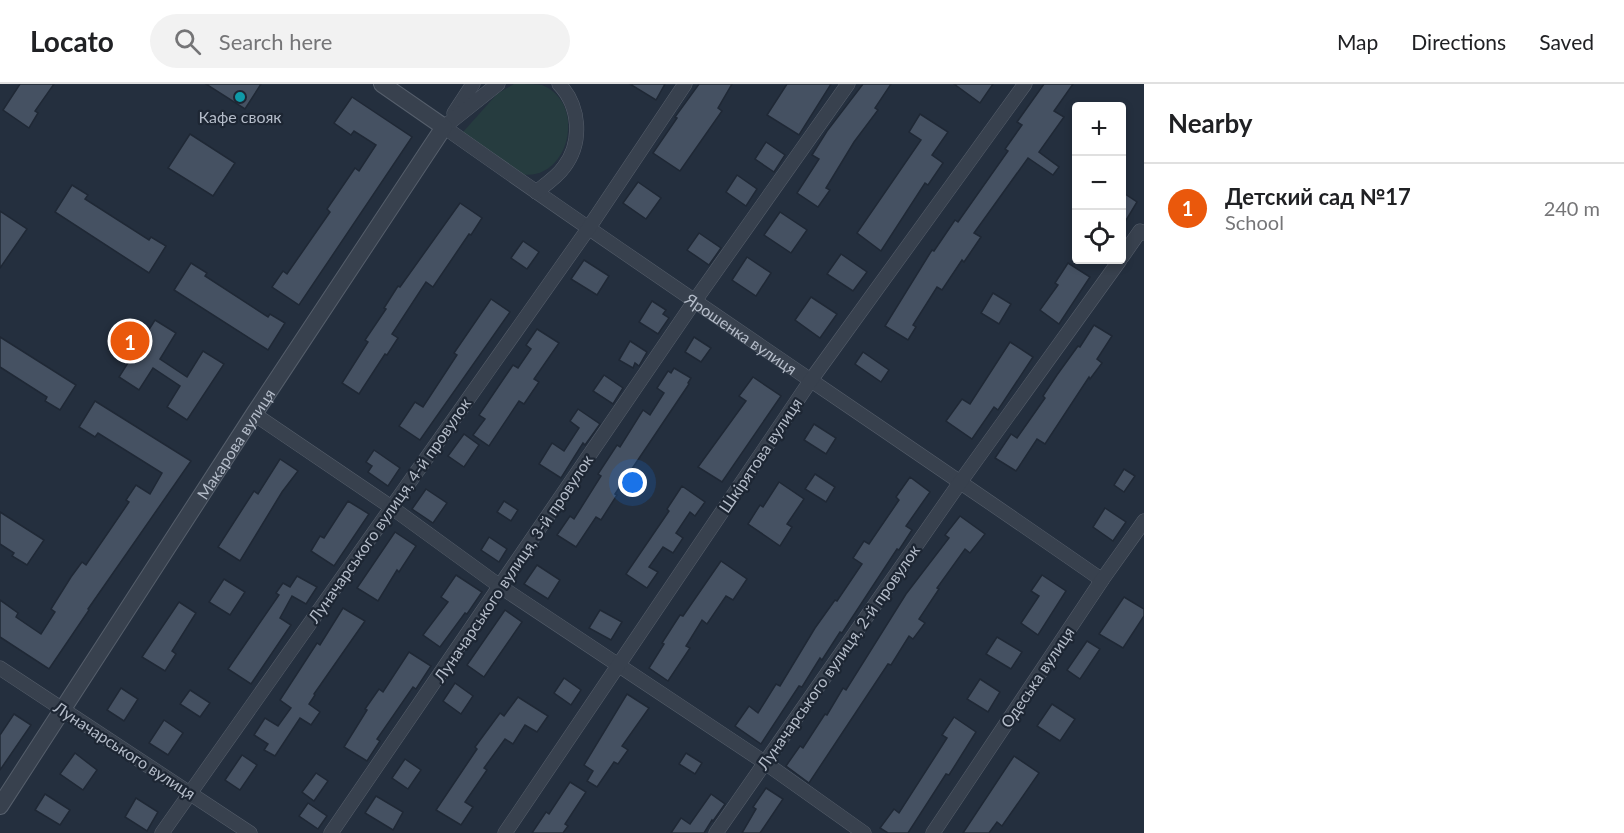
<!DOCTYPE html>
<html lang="en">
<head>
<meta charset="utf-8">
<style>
  :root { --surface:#fff; --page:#f2f2f2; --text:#202124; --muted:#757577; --line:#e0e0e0; --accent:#ea580c }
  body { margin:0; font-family:Lato,sans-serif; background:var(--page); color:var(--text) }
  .controls { position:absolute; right:18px; top:18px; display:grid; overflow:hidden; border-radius:6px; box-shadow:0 3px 9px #0003 }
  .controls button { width:54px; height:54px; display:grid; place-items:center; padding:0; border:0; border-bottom:2px solid var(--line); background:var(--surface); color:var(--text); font:30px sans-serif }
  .you { position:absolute; left:633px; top:399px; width:21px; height:21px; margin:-15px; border:4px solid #fff; border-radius:50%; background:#1a73e8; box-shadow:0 0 0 9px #1a73e833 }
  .badge { display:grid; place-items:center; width:39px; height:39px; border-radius:50%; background:var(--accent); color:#fff; font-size:20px; font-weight:700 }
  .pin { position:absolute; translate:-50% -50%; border:3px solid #fff; box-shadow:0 2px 6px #0006 }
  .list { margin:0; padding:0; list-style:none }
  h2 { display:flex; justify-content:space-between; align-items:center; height:78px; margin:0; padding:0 24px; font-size:26px }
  h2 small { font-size:20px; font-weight:400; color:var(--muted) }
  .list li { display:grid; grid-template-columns:39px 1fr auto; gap:18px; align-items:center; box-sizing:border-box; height:90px; padding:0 24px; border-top:2px solid var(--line) }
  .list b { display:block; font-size:22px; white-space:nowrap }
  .list p { margin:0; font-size:20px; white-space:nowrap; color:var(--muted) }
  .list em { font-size:20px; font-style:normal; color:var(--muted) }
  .icon { flex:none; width:33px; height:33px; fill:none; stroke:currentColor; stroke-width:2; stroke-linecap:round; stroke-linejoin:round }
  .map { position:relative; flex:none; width:1144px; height:749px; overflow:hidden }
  header { display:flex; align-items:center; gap:36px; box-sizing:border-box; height:84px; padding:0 30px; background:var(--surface); border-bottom:2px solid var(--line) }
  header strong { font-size:28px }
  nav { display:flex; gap:33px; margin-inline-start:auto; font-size:21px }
  .search { width:420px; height:54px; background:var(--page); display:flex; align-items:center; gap:15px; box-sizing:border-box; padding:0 21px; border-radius:33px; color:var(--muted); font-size:22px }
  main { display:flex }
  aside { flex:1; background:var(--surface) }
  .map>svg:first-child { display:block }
</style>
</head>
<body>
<header>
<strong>Locato</strong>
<div class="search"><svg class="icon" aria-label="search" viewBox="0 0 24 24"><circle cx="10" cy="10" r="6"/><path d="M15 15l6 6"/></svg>Search here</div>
<nav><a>Map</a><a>Directions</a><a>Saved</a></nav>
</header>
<main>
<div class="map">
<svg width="1144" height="749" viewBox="0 0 1144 749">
  <rect width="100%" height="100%" fill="#242f3e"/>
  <path fill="#263c3f" d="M514,0C522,0 534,0 542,1C588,19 569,100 519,90L463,48L497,10Z"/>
  <g fill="#455162" stroke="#1f2835" stroke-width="1.5">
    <path d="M20,0H54L35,27L38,29L29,44L3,26Z"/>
    <path d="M206,0H261L245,25Z"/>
    <path d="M630,0H665L656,16Z"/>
    <path d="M699,0H732L718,24L722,27L680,87L653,69L677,34L675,33Z"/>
    <path d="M787,0H831L799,51L767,31Z"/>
    <path d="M863,0H891L875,24L878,26L854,58L826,104L830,106L818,123L797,109L819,75L812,71L827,47Z"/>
    <path d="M954,0H993L980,19Z"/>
    <path d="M1044,0H1073L1054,27L1064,33L1039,68L1059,83L1053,91L1028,74L974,149L981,153L964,178L962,176L942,206L937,203L913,241L916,243L908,256L885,242L932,166L934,167L955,136L958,138L1008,67L1005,65L1022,41L1017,38Z"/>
    <path d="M352,13L412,53L299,221L272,203L283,187L287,190L330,128L327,125L355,84L359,87L376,61L354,47L351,51L334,39Z"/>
    <path d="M920,30L948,48L932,71L943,79L928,101L925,99L881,167L857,149L921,56L909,48Z"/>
    <path d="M190,50L235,79L213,112L168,84Z"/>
    <path d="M766,58L785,71L774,88L755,75Z"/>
    <path d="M737,91L757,105L746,122L726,108Z"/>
    <path d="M638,98L661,114L646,135L623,119Z"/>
    <path d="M72,101L88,111L85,115L149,156L151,153L166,162L149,189L55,128Z"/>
    <path d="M1122,108L1137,118L1122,143Z"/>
    <path d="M460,119L482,134L471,151L469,150L433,203L426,198L392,250L398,254L387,271L385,270L359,310L342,299L368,258L365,256L386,225L384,224L398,202L400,203Z"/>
    <path d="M0,127L27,145L0,184Z"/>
    <path d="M780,128L807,146L791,169L764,151Z"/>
    <path d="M699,149L721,164L709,181L687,166Z"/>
    <path d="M523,157L539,168L527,185L511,174Z"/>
    <path d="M841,170L867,188L853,207L827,190Z"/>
    <path d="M747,173L771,189L756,212L732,196Z"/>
    <path d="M584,176L609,192L597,211L571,195Z"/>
    <path d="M191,179L207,189L205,192L268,233L270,230L285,239L268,266L174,206Z"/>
    <path d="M1068,179L1090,193L1059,240L1040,226L1058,201L1055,199Z"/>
    <path d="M993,209L1011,220L999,240L981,229Z"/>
    <path d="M811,213L837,230L820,254L795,236Z"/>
    <path d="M491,215L510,228L420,356L399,342L415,318L423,323L457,271L454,269Z"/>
    <path d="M652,217L666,226L663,230L669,234L658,250L639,238Z"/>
    <path d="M155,236L176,249L160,275L187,293L203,267L224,280L187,336L167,323L180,302L153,284L139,306L119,293Z"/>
    <path d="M1094,241L1112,252L1097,275L1102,279L1090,295L1089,293L1045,360L1037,355L1016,387L995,374L1011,350L1017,354L1045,314L1043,312L1057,291L1078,262L1080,263Z"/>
    <path d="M537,245L559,259L534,295L539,298L524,320L519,317L489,362L473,351L485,335L479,331L513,281L518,284L531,265L526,261Z"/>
    <path d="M0,253L76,301L60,326L45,317L47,313L0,283Z"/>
    <path d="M694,253L711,264L701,278L685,268Z"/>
    <path d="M630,257L647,268L639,282L635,279L633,284L619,276Z"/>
    <path d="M1010,258L1033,273L998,326L994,323L972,355L946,337L962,315L970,320Z"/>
    <path d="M863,268L889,286L881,298L855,280Z"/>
    <path d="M674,284L691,294L688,299L689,300L615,410L617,411L601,436L596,433L576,463L557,451L570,432L574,435L601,392L598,390L617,361L620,363L643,326L650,331L664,309L657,304L668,287L671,289Z"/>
    <path d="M604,291L623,304L613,320L593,307Z"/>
    <path d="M753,293L781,312L722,398L698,383L746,317L739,312Z"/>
    <path d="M95,317L191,377L88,525L89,526L49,585L0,553V516L18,529L16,533L41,550L55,528L51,525L71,493L82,478L86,481L129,418L126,416L136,401L150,410L162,389L98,349L95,353L79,343Z"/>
    <path d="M578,325L600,340L585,361L583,359L561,394L539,380L552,359L564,367L579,344L570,337Z"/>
    <path d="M814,340L836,354L826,370L804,356Z"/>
    <path d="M464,350L479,361L464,383L448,372Z"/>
    <path d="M374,366L400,384L388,402L368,388L372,382L366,378Z"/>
    <path d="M280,375L298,387L282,408L240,477L218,463L254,407L258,410Z"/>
    <path d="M1124,385L1135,392L1124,408L1114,401Z"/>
    <path d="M815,390L835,403L826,418L805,405Z"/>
    <path d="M910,393L930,408L906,442L912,446L899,466L897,465L842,549L840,548L822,576L820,574L802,603L799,602L761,660L735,642L749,622L758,629L776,600L780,602L815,544L835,516L837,517L862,480L853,474L864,457L869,460L899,416L896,413Z"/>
    <path d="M779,398L804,415L787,440L792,443L780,462L748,440L760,421L763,423Z"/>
    <path d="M682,402L705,418L695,432L690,428L676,449L683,454L673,469L663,463L649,483L658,488L647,504L626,490L669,427L667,425Z"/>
    <path d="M426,405L447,419L433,439L412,425Z"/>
    <path d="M348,417L369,430L334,482L311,467L320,452L324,454Z"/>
    <path d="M504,417L518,426L511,437L497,428Z"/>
    <path d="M1105,424L1126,438L1113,457L1093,443Z"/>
    <path d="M0,428L44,456L27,481L12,472L14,469L0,460Z"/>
    <path d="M960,432L985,450L970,469L965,465L937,504L939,505L919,535L925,539L913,555L909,552L891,581L888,580L809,699L786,682L800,662L803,664L825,630L827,631L843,604L846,606L906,510L949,454L945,451Z"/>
    <path d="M395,448L416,462L399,488L397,486L378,517L357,504Z"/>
    <path d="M489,453L507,465L499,478L481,466Z"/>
    <path d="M721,477L747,495L733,516L726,512L707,540L702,536L686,562L690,564L668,597L649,584L664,560L662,559L680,531L683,532Z"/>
    <path d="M537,481L560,496L548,515L524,500Z"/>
    <path d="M456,491L482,508L467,530L465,529L440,563L423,551L448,518L441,513Z"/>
    <path d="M1042,491L1066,507L1038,551L1021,539L1039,512L1031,507Z"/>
    <path d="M297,492L317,503L306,520L292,512L280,534L291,541L251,600L228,585L279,511L276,509L283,499L290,503Z"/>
    <path d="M224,495L245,508L230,531L209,518Z"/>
    <path d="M1124,513L1144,525V532L1123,564L1099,550Z"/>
    <path d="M179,518L196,529L172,567L176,570L165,587L142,573Z"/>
    <path d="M343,524L365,537L314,610L315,611L309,620L320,628L311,641L300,634L275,672L264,666L268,660L254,651L265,634L278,642L291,624L280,616L317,559L320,561Z"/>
    <path d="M505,526L522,538L484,593L467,581Z"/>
    <path d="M600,526L622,538L611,556L589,544Z"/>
    <path d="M997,553L1022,568L1011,585L986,570Z"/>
    <path d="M1087,557L1100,565L1080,595L1067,586Z"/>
    <path d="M409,568L431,582L416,605L413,603L377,655L380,657L367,677L344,663L367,626L365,625L379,605L383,608Z"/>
    <path d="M564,594L581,606L571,621L554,609Z"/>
    <path d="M980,595L1000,608L988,628L967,615Z"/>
    <path d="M455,599L473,612L461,630L443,617Z"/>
    <path d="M121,604L138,615L124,637L107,626Z"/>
    <path d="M190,606L210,619L200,633L180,620Z"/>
    <path d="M627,610L649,624L622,662L628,666L618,680L614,678L597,703L587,697L593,687L584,681Z"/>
    <path d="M518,613L548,632L537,648L525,641L513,660L505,655L484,684L487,686L465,718L473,723L461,741L436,726L477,665L475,663L500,629L504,632Z"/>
    <path d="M1052,620L1075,635L1060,657L1037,642Z"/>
    <path d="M14,630L31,641L0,686V651Z"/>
    <path d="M954,633L976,648L949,691L946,690L908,749H888L880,744L894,725L899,729L947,654L942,651Z"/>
    <path d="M164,636L183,649L168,671L149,659Z"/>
    <path d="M75,669L97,686L83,706L60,690Z"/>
    <path d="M686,669L702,679L695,690L679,680Z"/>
    <path d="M242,671L257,681L240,706L225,696Z"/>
    <path d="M1014,672L1039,689L1002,742L997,738L989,749H963Z"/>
    <path d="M405,675L421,686L408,705L392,694Z"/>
    <path d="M316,689L328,697L314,717L302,708Z"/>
    <path d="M570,698L586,708L565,740L568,742L563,749H532L546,728L549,730Z"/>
    <path d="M766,704L783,715L760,749H742L756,725L753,723Z"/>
    <path d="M45,710L70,726L60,741L35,726Z"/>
    <path d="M711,710L725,720L713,737L712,736L704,749H671L681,734L690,740Z"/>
    <path d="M376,712L403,728L393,746L365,729Z"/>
    <path d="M136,714L158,728L147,747L125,733Z"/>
    <path d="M308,719L327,732L318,745L299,732Z"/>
  </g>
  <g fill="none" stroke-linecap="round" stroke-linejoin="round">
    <g stroke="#565f6c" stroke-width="15">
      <g id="minor">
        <path d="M454,29L473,0"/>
        <path id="s1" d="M444,43C661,197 884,344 1102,496"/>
        <path d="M444,43L498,0"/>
        <path d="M536,108C545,101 557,93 564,83C583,58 580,22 559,0"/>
        <path d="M1122,173L1140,147L1144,149"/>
        <path d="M254,330L391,423L501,503L764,678L864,749"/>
        <path d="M0,584L250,749"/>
        <path d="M162,749L588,145L685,0"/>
        <path d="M331,749L694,218L848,0"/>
        <path d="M505,749L811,296L1025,0"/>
        <path d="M716,749L961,397L1120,176"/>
        <path d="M933,749L1102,496L1144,437"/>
      </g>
    </g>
    <g stroke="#565f6c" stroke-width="18">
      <g id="tertiary">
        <path id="s2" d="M0,722L254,330L444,43L382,0"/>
      </g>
    </g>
    <use href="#minor" stroke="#38414e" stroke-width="14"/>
    <use href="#tertiary" stroke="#38414e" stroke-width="16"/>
  </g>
  <circle fill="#0f9aa8" stroke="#1d2633" stroke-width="2" cx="240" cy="13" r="6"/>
  <g text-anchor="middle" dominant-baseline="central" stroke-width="4.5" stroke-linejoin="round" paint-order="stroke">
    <g font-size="16" fill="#b4bcc9" stroke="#1d2633">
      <text x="240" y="32">Кафе свояк</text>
    </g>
    <g font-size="16" fill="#b4bcc9" stroke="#1d2633">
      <text stroke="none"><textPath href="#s1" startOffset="362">Ярошенка вулиця</textPath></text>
      <text stroke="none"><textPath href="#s2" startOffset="432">Макарова вулиця</textPath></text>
      <text transform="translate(760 371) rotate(-56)">Шкірятова вулиця</text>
      <text transform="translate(389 426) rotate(-55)">Луначарського вулиця, 4-й провулок</text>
      <text transform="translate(513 484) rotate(-56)">Луначарського вулиця, 3-й провулок</text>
      <text transform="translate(838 573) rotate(-55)">Луначарського вулиця, 2-й провулок</text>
      <text transform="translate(1037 593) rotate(-56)">Одеська вулиця</text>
      <text transform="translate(125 666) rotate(33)">Луначарського вулиця</text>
    </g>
  </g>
</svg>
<div class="controls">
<button>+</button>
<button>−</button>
<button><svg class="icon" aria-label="locate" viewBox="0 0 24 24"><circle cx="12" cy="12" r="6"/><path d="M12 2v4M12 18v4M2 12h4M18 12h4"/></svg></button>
</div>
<div class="you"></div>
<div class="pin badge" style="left:130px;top:257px">1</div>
</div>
<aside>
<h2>Nearby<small></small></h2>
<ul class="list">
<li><span class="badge">1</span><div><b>Детский сад №17</b><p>School</p></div><em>240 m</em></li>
</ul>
</aside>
</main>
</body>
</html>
